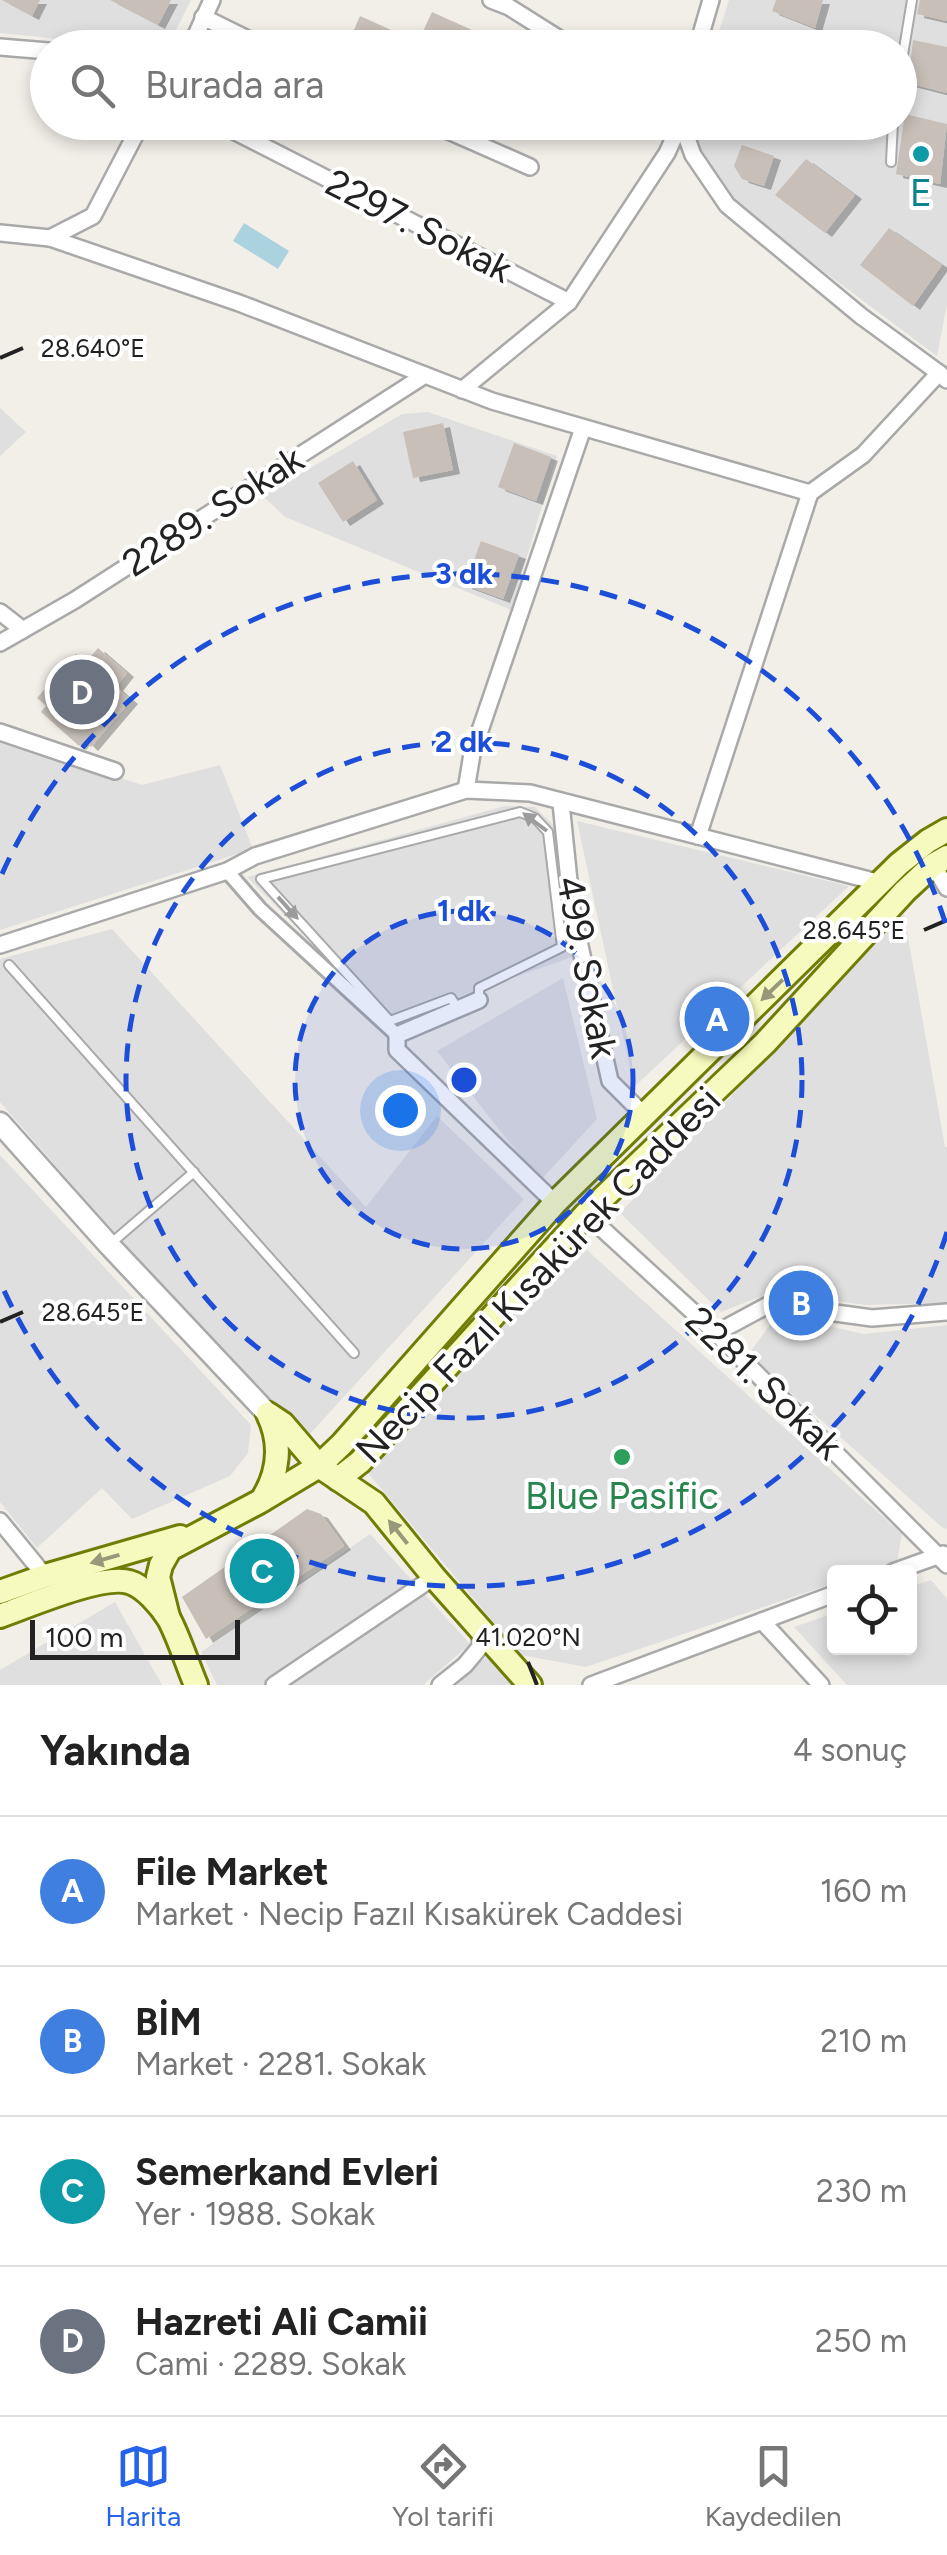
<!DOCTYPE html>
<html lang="tr">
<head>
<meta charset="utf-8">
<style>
  :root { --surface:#fff; --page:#f6f6f6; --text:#222; --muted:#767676; --line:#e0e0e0; --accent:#2563eb }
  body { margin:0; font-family:Figtree,sans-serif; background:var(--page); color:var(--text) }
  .controls { position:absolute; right:30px; bottom:30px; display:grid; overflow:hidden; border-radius:10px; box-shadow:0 5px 15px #0003 }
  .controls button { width:90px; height:90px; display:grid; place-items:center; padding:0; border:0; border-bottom:2px solid var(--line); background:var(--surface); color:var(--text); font:50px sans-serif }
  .scale { position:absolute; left:30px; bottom:25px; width:210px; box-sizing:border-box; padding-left:10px; border:5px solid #222; border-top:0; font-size:28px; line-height:35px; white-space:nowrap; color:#222; -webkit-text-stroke:8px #fff; paint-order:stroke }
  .you { position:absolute; left:400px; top:1110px; width:35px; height:35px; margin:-25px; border:8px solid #fff; border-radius:50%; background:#1a73e8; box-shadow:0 0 0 15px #1a73e833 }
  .badge { display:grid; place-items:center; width:65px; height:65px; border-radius:50%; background:var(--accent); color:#fff; font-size:32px; font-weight:700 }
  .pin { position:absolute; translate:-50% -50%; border:5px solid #fff; box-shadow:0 2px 10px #0006 }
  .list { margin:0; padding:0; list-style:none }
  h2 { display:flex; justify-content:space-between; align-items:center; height:130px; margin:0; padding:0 40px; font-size:42px }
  h2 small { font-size:32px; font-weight:400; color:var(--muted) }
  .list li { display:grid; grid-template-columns:65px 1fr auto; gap:30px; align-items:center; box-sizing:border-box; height:150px; padding:0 40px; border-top:2px solid var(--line) }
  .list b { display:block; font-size:38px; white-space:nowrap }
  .list p { margin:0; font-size:32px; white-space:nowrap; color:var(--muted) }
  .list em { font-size:32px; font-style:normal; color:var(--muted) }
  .icon { flex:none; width:55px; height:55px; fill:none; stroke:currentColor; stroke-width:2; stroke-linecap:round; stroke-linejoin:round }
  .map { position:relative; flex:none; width:947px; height:1685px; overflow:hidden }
  .search { position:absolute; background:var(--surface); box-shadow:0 5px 15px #0003; left:30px; right:30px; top:30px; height:110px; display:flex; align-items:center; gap:25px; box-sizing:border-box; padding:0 35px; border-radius:55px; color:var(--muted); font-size:38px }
  .sheet { height:730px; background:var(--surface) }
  nav { display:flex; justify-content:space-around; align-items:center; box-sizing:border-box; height:140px; border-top:2px solid var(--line); background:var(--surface); font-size:28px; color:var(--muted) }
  nav a { display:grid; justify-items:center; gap:5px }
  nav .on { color:var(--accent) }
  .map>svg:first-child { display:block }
</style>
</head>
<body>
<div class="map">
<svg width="947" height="1685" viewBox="0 0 947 1685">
  <defs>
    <filter id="shadow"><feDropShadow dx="7" dy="4" stdDeviation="0" flood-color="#0004"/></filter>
  </defs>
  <rect width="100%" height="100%" fill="#f2efe9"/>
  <g fill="#e0dfdf">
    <path d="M0,0H191L167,48L137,47L0,33Z"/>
    <path d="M729,0H947V304L937,356L759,223L732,200L700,155L690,122H900V48L714,47Z"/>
    <path d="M0,408L26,432L0,456Z"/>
    <path d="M428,412L557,456L511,610L285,517L263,496L402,414Z"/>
    <path d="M0,738L142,785L220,765L253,849L0,930Z"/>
    <path d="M505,806L535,807L555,827L575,956L390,1021L247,877Z"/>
    <path d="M577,821L849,886L634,1087Z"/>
    <path d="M904,914L945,1147H947V1303L865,1305L772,1292L721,1312L620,1213Z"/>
    <path d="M112,929L366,1207L437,1116L524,1199L309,1435L289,1434L0,1102V959Z"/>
    <path d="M563,978L597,1119L540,1181L437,1051Z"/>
    <path d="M0,1155L251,1425L248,1453L230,1476L132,1519L102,1488L37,1548L0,1502Z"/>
    <path d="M578,1242L902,1534L897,1562L867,1572H834V1583L586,1667L521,1655L368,1473Z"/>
    <path d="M777,1315L864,1334L947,1325V1528L944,1529L748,1355Z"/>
    <path d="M370,1534L470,1644L423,1685H217L201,1652Z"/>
    <path d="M931,1580L947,1599V1685H847L794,1627L834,1613V1648H910V1587Z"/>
    <path d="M115,1602L162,1685H0V1670Z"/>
    <path d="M493,1652L519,1685H453Z"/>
  </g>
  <path fill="#aad3df" d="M244,223L289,251L278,269L233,241Z"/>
  <g fill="#c7bfb8" filter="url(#shadow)">
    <path d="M2,0H40L32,16Z"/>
    <path d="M110,0H171L158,25Z"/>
    <path d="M776,0H823L815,28L772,11Z"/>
    <path d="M920,0H947V21L917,14Z"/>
    <path d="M432,12L472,30L464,48H346L360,16L418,42Z"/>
    <path d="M913,40L947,47V93L908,83Z"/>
    <path d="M905,114L947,124L940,184L896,174Z"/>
    <path d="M742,145L774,156L764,186L742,179L734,166Z"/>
    <path d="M806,159L855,195L825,233L775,195Z"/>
    <path d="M889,228L942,265L913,306L860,265Z"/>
    <path d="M443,423L453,470L413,478L403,432Z"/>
    <path d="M514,443L551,457L536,501L498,487Z"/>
    <path d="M353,461L377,500L343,522L318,483Z"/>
    <path d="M481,541L519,555L503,599L465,585Z"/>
    <path d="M98,648L127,673L116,687L131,700L91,747L84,740L79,746L41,712L46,706L37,698L76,654L86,662Z"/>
    <path d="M307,1509L321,1514L344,1546L206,1639L182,1597Z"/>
  </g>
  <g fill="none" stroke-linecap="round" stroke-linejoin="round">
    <g stroke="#a9a9a9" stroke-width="12">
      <g id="service">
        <path d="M900,73L912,0"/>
        <path d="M891,162L893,122"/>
        <path d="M9,965L354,1353"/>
        <path d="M458,1009L451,998L390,1021L261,879L520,812L535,818L548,832L562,947L479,988V1000"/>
        <path d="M109,1245L194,1172"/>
      </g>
    </g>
    <g stroke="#a9a9a9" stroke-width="18">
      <path id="pedestrian" d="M227,871L260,909L397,1035"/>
    </g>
    <g stroke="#a9a9a9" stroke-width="20">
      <g id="minor">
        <path d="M491,0L509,7L574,48"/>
        <path d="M203,17L266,48"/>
        <path d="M0,47L48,51"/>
        <path d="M190,48L212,0"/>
        <path d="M697,48L711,0"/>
        <path d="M216,122L569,302"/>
        <path d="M428,122L530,167"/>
        <path d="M681,122L693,155L727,205L861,316L939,373"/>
        <path d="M0,233L50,238L93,216L142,122"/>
        <path d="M50,238L239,303L492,401L810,493L863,455L939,373L947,380"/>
        <path d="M462,390L569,302L667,153L681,122"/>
        <path d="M0,612L23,630"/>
        <path d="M0,643L75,600L425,375"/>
        <path d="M0,732L115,771"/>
        <path d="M466,790L472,754L583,428"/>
        <path d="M561,803L572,910L610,1081L644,1115"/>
        <path d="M698,836L810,493"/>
        <path d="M933,865L947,888"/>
        <path d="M0,945L227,871L255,856L466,790L530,793L881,883"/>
        <path d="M479,1000L397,1035V1050L555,1203"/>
        <path d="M586,1214L716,1333L947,1565"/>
        <path d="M716,1333L770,1304L872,1318L947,1312"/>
        <path d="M0,1521L45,1576"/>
        <path d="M893,1572L943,1554"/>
        <path d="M762,1621L821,1685"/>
        <path d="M274,1685L434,1577"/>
        <path d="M440,1685L465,1665L480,1647L481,1630"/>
        <path d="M591,1685L834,1594"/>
      </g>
    </g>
    <g stroke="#a9a9a9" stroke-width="25">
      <path id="tertiary" d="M0,1123L109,1245L268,1414"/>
    </g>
    <g stroke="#707d05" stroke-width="28">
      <g id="secondary">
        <path d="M338,1479L360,1462L586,1214L765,1043L905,891L933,865L947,857"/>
        <path d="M262,1500C279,1473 282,1443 268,1414L283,1424L319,1466L374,1503L434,1577L530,1685"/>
        <path d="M0,1592L45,1576L180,1537"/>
        <path d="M0,1616C28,1606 102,1574 129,1582C144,1586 161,1606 169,1619C180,1640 187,1664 196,1685"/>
        <path d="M168,1617L158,1577L161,1565L170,1549L259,1502L319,1466L342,1444L555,1203L899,864L928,841L947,830"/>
      </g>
    </g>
    <use href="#service" stroke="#fff" stroke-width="8"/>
    <use href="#pedestrian" stroke="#fff" stroke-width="12"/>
    <use href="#minor" stroke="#fff" stroke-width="15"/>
    <use href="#tertiary" stroke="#fff" stroke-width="20"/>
    <use href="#secondary" stroke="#f7fabf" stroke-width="22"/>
  </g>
  <defs><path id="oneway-solid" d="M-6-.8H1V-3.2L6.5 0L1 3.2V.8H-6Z" transform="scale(2.5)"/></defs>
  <g fill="#9c9c9c">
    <use href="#oneway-solid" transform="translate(535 822) rotate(-143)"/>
    <use href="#oneway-solid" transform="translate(288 908) rotate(48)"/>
  </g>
  <g fill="#979978">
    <use href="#oneway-solid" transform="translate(772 990) rotate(136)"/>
    <use href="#oneway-solid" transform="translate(398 1532) rotate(-129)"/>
    <use href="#oneway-solid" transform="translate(105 1559) rotate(164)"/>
  </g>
  <path fill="none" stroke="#222" stroke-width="4" d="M0,358L23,348M924,930L947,920M0,1322L23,1312M528,1662L537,1685"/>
  <circle cx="464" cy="1080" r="169" fill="#1d4ed8" fill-opacity=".12"/>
  <g fill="none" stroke="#1d4ed8" stroke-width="5" stroke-dasharray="18 12">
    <circle cx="464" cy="1080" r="169"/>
    <circle cx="464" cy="1080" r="338"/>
    <path d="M947 1232A506 506 0 0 1 2 1286M2 874A506 506 0 0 1 947 928"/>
  </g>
  <circle fill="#0f9aa8" stroke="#fff" stroke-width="4" cx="921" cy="154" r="10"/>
  <circle fill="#2e9e5b" stroke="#fff" stroke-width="4" cx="622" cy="1457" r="10"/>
  <g text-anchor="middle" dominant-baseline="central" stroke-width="8" stroke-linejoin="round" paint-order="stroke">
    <g font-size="38" fill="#0d838f" stroke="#fff">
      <text x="921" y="193">E</text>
    </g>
    <g font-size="38" fill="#222" stroke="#fff">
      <text transform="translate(419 226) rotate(27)">2297. Sokak</text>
      <text transform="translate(213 511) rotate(-33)">2289. Sokak</text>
      <text transform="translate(587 967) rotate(79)">499. Sokak</text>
      <text transform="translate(538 1275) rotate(-46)">Necip Fazıl Kısakürek Caddesi</text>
      <text transform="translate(764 1383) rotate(44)">2281. Sokak</text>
    </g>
    <g font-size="38" fill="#27864d" stroke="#fff">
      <text x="622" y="1496">Blue Pasific</text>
    </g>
  </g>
  <g font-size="25" text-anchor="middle" fill="#222" stroke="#fff" stroke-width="8" stroke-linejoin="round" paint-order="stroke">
    <text x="93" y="357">28.640°E</text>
    <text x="854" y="939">28.645°E</text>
    <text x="93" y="1321">28.645°E</text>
    <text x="528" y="1646">41.020°N</text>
  </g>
  <circle cx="464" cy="1080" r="15" fill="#1d4ed8" stroke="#fff" stroke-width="5"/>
  <g font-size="30" text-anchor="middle" font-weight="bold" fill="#1d4ed8" stroke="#fff" stroke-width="8" stroke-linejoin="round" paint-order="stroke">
    <text x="464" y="584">3 dk</text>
    <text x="464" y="752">2 dk</text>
    <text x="464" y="921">1 dk</text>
  </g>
</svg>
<div class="controls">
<button><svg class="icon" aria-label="locate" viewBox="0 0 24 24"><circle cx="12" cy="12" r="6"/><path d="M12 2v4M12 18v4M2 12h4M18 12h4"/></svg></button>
</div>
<div class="scale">100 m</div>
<div class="you"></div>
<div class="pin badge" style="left:717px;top:1019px;background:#3f7fe0">A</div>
<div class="pin badge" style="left:801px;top:1303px;background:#3f7fe0">B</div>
<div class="pin badge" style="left:262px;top:1571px;background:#0f9aa8">C</div>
<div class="pin badge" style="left:82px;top:692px;background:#6b7280">D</div>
<div class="search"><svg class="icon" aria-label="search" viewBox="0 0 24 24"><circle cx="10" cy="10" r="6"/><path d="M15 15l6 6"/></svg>Burada ara</div>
</div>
<section class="sheet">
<h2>Yakında<small>4 sonuç</small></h2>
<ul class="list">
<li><span class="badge" style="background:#3f7fe0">A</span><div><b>File Market</b><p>Market · Necip Fazıl Kısakürek Caddesi</p></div><em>160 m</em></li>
<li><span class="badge" style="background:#3f7fe0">B</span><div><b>BİM</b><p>Market · 2281. Sokak</p></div><em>210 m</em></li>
<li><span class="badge" style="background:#0f9aa8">C</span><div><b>Semerkand Evleri</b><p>Yer · 1988. Sokak</p></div><em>230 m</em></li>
<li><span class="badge" style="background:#6b7280">D</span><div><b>Hazreti Ali Camii</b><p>Cami · 2289. Sokak</p></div><em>250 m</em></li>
</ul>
</section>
<nav>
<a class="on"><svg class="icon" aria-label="map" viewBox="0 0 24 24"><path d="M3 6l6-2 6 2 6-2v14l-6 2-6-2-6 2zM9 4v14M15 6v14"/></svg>Harita</a>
<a><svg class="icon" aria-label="directions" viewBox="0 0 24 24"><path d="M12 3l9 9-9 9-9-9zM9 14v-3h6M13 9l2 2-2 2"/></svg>Yol tarifi</a>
<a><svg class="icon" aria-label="saved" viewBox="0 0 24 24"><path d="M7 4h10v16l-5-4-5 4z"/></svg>Kaydedilen</a>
</nav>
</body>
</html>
